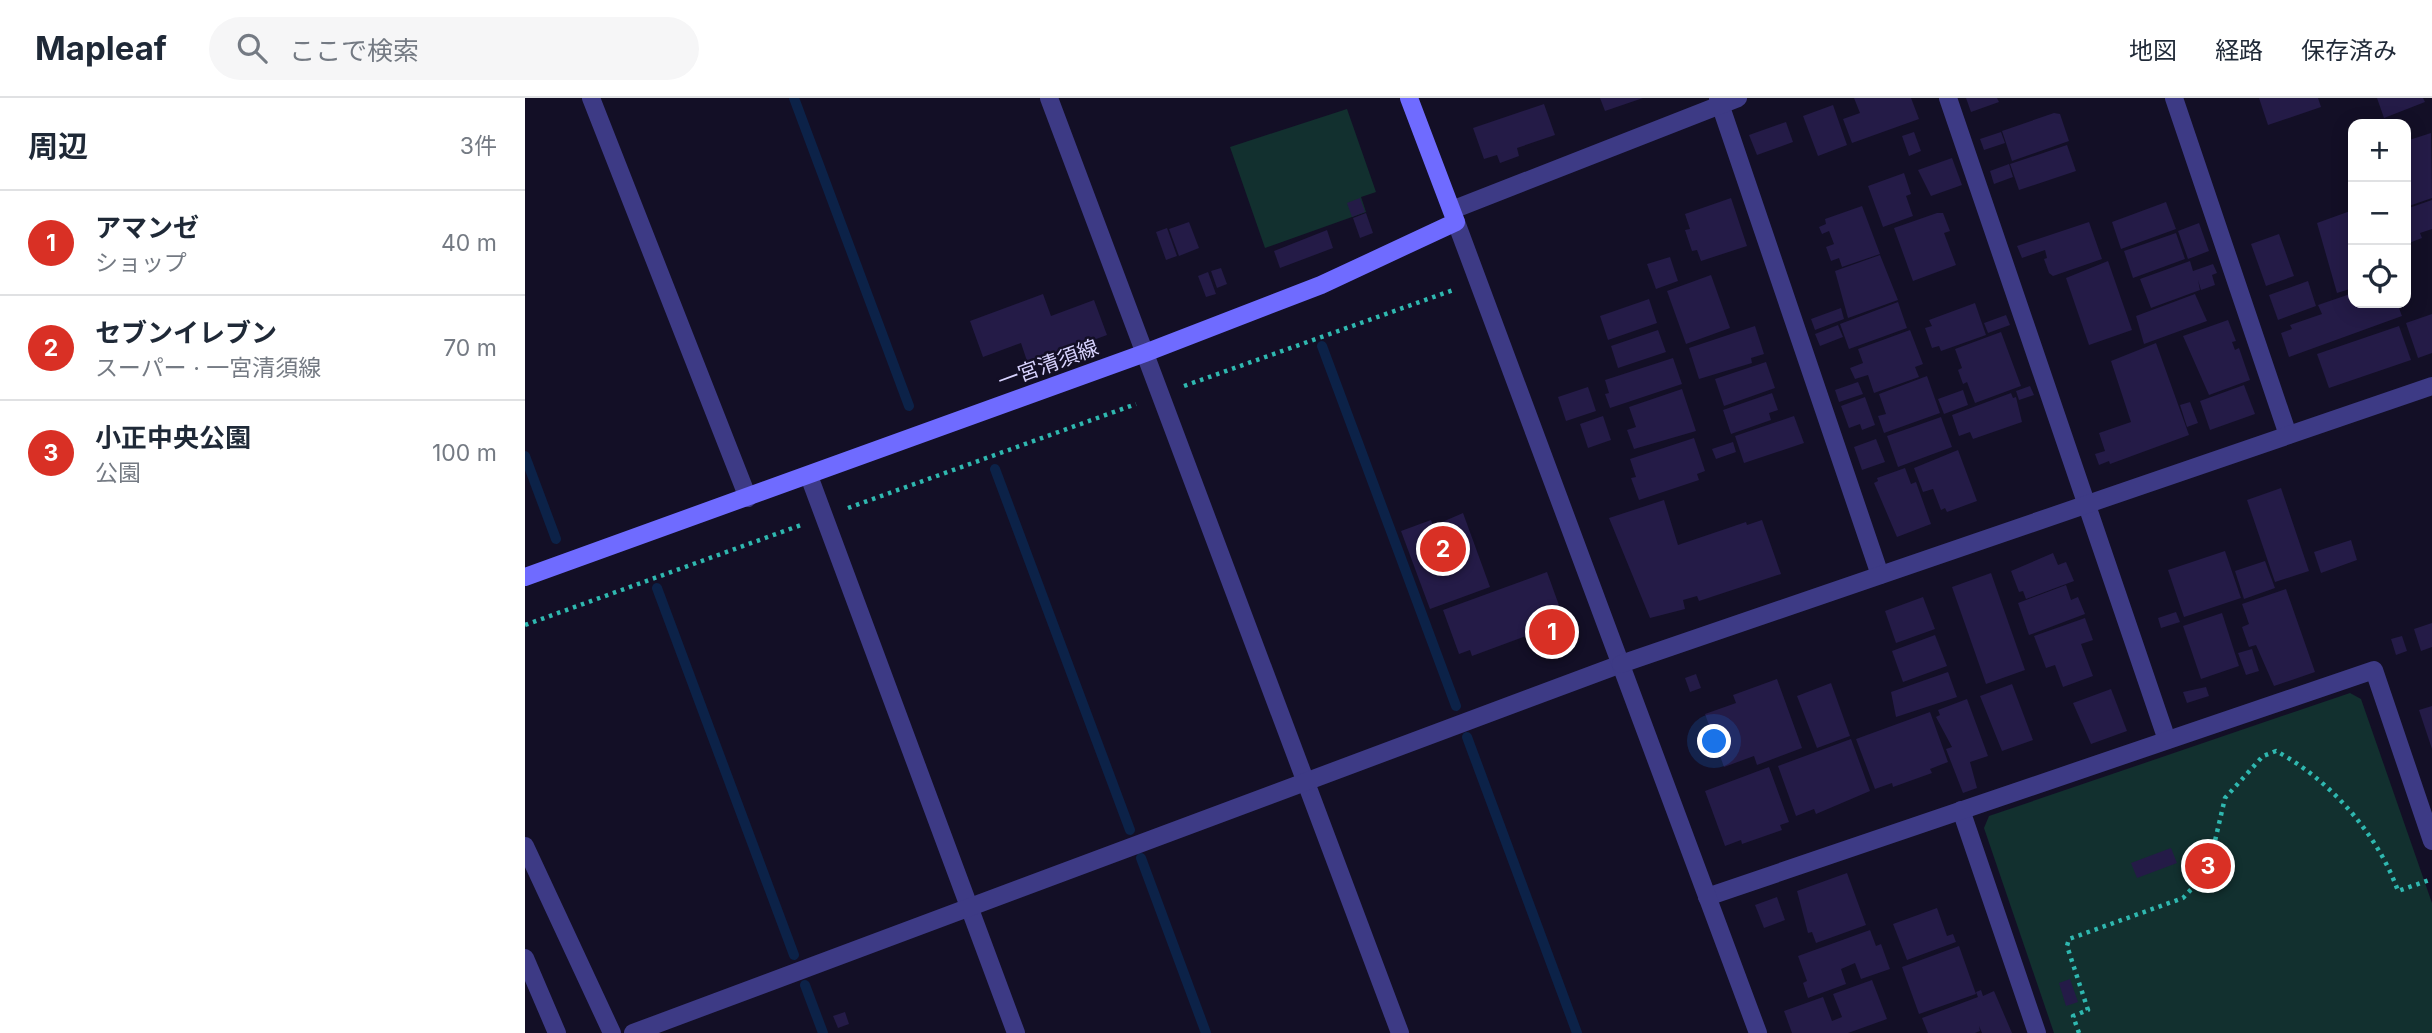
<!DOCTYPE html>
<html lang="ja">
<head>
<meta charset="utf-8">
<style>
  :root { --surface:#fff; --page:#f6f6f7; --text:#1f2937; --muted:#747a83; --line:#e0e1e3; --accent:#d93025 }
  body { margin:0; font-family:Inter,"Noto Sans JP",sans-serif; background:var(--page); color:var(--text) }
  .controls { position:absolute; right:21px; top:21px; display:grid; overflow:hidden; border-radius:14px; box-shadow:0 4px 18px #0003 }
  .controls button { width:63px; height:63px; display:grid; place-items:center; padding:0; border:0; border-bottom:2px solid var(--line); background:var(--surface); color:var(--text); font:35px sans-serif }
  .you { position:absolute; left:1190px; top:644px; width:24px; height:24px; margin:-18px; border:5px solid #fff; border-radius:50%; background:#1a73e8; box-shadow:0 0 0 10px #1a73e833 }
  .badge { display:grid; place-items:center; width:46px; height:46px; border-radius:50%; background:var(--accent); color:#fff; font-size:23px; font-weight:700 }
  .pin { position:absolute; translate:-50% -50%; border:4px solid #fff; box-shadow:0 2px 7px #0006 }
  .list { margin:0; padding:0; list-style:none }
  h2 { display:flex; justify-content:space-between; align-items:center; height:91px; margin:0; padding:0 28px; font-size:30px }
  h2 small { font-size:23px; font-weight:400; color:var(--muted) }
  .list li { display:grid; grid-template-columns:46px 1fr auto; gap:21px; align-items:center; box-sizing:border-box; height:105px; padding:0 28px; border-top:2px solid var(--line) }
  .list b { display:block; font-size:26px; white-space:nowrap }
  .list p { margin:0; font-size:23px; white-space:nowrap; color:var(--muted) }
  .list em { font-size:23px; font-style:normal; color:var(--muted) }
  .icon { flex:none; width:38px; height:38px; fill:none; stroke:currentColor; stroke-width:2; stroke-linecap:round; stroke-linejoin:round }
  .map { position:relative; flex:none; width:1907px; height:935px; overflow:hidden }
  header { display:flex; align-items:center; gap:42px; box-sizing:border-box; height:98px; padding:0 35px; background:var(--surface); border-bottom:2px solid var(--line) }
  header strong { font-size:33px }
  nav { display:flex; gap:38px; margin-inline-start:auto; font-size:24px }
  .search { width:490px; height:63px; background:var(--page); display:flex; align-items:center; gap:18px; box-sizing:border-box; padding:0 24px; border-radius:38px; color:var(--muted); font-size:26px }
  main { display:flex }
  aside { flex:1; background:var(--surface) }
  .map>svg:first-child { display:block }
</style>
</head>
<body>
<header>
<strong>Mapleaf</strong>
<div class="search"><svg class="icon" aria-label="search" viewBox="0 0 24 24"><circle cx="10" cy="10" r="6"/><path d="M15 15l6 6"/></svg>ここで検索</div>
<nav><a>地図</a><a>経路</a><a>保存済み</a></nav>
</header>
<main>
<aside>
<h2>周辺<small>3件</small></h2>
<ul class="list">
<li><span class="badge">1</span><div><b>アマンゼ</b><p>ショップ</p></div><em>40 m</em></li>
<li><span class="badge">2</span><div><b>セブンイレブン</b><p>スーパー · 一宮清須線</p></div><em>70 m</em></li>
<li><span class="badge">3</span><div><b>小正中央公園</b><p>公園</p></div><em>100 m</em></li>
</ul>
</aside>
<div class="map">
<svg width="1907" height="935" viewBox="0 0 1907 935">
  <rect width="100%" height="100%" fill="#130f26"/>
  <g fill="#12302f">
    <path d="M822,11L851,94L836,99L841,114L740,150L705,49Z"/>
    <path d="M1825,595L1836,601L1907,805V935H1529L1459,730L1464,718Z"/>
  </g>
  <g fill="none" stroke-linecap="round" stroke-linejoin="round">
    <g stroke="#0c2248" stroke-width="10">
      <path d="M269,0L384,308"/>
      <path d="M797,248L931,608"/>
      <path d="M0,358L31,441"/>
      <path d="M470,371L605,732"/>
      <path d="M132,490L269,857"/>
      <path d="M942,639L1052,935"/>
      <path d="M616,760L681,935"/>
      <path d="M280,887L298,935"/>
    </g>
  </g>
  <g fill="#241b47">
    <path d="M1075,0H1118L1080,13Z"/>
    <path d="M1329,0H1386L1394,21L1327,45L1318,21L1335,15Z"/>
    <path d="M1441,0H1472L1474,4L1446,14Z"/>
    <path d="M1734,0H1793L1796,9L1743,27Z"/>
    <path d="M1852,0H1898L1900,4L1859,20Z"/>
    <path d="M1019,6L1030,37L992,50L994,58L975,65L972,57L959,61L948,30Z"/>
    <path d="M1308,7L1322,47L1293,58L1278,18Z"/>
    <path d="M1529,15L1535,16L1544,43L1487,63L1477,33Z"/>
    <path d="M1261,24L1268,44L1232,57L1224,37Z"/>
    <path d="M1389,34L1396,53L1384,58L1377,38Z"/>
    <path d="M1476,34L1480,45L1459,52L1455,41Z"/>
    <path d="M1906,35L1907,100L1881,109V43Z"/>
    <path d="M1542,47L1551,73L1494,92L1485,66Z"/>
    <path d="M1427,60L1437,87L1406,98L1393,72Z"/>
    <path d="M1484,66L1488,79L1469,86L1465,73Z"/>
    <path d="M1379,75L1386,96L1381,98L1388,118L1358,129L1343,88Z"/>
    <path d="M835,100L840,114L827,119L822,105Z"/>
    <path d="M1206,100L1222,148L1176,163L1172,152L1167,153L1160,132L1165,131L1160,116Z"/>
    <path d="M1907,102V131L1895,135L1897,140L1884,145L1881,140V111Z"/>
    <path d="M1641,104L1651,131L1596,151L1587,124Z"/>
    <path d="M1337,108L1355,156L1317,169L1314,160L1306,163L1301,149L1309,146L1304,133L1297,136L1294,129L1301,126L1300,121Z"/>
    <path d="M1828,112V190L1812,195L1792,125Z"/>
    <path d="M841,115L848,135L835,140L828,120Z"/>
    <path d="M1412,115H1418L1425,133L1419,135L1431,167L1388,183L1369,130Z"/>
    <path d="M664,124L674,150L654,158L644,131Z"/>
    <path d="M1564,124L1577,161L1528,178L1524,175L1519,161L1522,160L1520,152L1497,160L1492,148Z"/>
    <path d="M1674,125L1684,153L1663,161L1653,133Z"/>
    <path d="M642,130L652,158L641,162L631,134Z"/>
    <path d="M802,132L808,150L755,170L749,153Z"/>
    <path d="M1651,135L1660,161L1608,180L1599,153Z"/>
    <path d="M1754,136L1769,178L1741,188L1726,146Z"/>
    <path d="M1355,157L1373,202L1323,220L1310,173Z"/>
    <path d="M1145,159L1153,183L1131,191L1122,166Z"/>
    <path d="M1583,163L1607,232L1564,247L1541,180Z"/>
    <path d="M1665,163L1668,173L1688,166L1692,175L1687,177L1690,187L1676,192L1673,182L1675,192L1626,210L1615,181Z"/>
    <path d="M696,170L702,186L692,190L686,173Z"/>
    <path d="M683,174L691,196L681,199L673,178Z"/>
    <path d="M1186,177L1205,230L1161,246L1142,193Z"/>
    <path d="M1783,183L1791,208L1753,222L1744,197Z"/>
    <path d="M1828,195V205H1872L1877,218L1764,259L1756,235L1767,231L1765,227L1797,216L1793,207Z"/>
    <path d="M518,196L526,218L569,202L582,237L503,266L496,245L458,259L445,223Z"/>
    <path d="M1670,196L1682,223L1619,246L1611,218Z"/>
    <path d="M1124,201L1132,225L1083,242L1075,218Z"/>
    <path d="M1373,204L1382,230L1324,251L1315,226Z"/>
    <path d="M1450,205L1461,237L1416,253L1414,248L1407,250L1400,230L1407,228L1404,222Z"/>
    <path d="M1316,210L1319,221L1290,232L1286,221Z"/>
    <path d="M1907,216V255L1893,260L1881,225Z"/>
    <path d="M1481,217L1485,227L1463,235L1459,225Z"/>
    <path d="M1703,222L1711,243L1707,244L1710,252L1714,250L1725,282L1684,297L1658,238Z"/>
    <path d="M1313,227L1318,239L1295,248L1290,236Z"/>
    <path d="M1230,228L1239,256L1226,260L1227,265L1174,281L1164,250Z"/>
    <path d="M1874,228L1886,262L1804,290L1792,256Z"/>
    <path d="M1133,232L1141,254L1093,270L1086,248Z"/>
    <path d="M1385,232L1398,266L1390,269L1394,279L1349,295L1343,277L1330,281L1325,270L1338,265L1333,251Z"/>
    <path d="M1476,234L1496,288L1450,305L1442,284L1438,286L1433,272L1437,270L1430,251Z"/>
    <path d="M1631,245L1664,337L1585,366L1584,363L1574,367L1570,356L1580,353L1574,335L1606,324L1586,263Z"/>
    <path d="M1148,260L1157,286L1085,310L1080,296L1084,295L1080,282Z"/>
    <path d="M1241,264L1250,290L1199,308L1190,281Z"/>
    <path d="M1402,278L1415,315L1359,335L1353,318L1361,316L1354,296Z"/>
    <path d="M1333,284L1338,296L1314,304L1310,292Z"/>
    <path d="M1719,287L1730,316L1685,332L1675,303Z"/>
    <path d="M1505,288L1509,297L1494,302L1491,293Z"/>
    <path d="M1063,289L1071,313L1041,323L1033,299Z"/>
    <path d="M1157,291L1171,333L1109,351L1102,332L1111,329L1104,309Z"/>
    <path d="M1438,292L1443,307L1419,316L1413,301Z"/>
    <path d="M1247,295L1253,312L1244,315L1246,322L1206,336L1198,312Z"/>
    <path d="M1486,295L1488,300L1491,299L1497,324L1448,341L1445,334L1434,338L1427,317Z"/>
    <path d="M1340,299L1350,327L1337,332L1335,326L1324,330L1316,308Z"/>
    <path d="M1665,304L1673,325L1662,329L1655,307Z"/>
    <path d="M1078,318L1086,342L1063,350L1055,326Z"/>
    <path d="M1269,318L1279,345L1219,365L1210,338Z"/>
    <path d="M1416,319L1427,349L1373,369L1362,338Z"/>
    <path d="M1169,340L1180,373L1172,376L1174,382L1114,402L1106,380L1111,379L1105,361Z"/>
    <path d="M1351,341L1360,364L1337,372L1329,349Z"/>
    <path d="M1208,344L1211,354L1191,361L1187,351Z"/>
    <path d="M1433,352L1452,403L1422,414L1420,410L1416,412L1408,391L1398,394L1389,370Z"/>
    <path d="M1380,370L1386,386L1391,384L1406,426L1372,439L1349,385L1353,383L1352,380Z"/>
    <path d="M1756,390L1784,473L1750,484L1722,402Z"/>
    <path d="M1139,402L1153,447L1221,424L1222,427L1237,422L1256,476L1174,503L1172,498L1158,502L1160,511L1125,520L1084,420Z"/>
    <path d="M938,415L965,489L905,511L876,433L906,422L908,428Z"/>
    <path d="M1826,442L1832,462L1796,475L1789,454Z"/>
    <path d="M1700,453L1716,500L1659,519L1643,472Z"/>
    <path d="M1528,455L1533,467L1541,464L1549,483L1501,501L1498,493L1494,494L1486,473Z"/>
    <path d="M1740,463L1750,490L1719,501L1710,473Z"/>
    <path d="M1022,474L1040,524L1037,525L1039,530L1030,533L1032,538L1018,543L1017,538L1003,543L1001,538L947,558L945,552L934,556L918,512Z"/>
    <path d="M1466,475L1500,572L1461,586L1427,489Z"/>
    <path d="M1541,487L1546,502L1553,499L1560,516L1504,537L1493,505Z"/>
    <path d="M1761,491L1790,574L1749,588L1731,547L1724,549L1717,529L1724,526L1717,506Z"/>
    <path d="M1398,499L1410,531L1371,545L1360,513Z"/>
    <path d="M1651,514L1655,524L1636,530L1633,520Z"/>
    <path d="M1697,515L1714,568L1676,581L1658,528Z"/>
    <path d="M1560,520L1568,542L1556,546L1568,578L1538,589L1530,567L1521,570L1509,538Z"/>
    <path d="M1907,525V549L1896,553L1889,531Z"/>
    <path d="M1410,537L1422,568L1378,584L1367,553Z"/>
    <path d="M1877,538L1882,553L1871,557L1866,541Z"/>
    <path d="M1727,551L1734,573L1721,577L1713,555Z"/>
    <path d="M1423,574L1432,599L1371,619L1366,594Z"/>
    <path d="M1171,576L1176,590L1165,594L1160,580Z"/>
    <path d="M1252,581L1277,650L1232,667L1229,658L1199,669L1180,616L1211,605L1208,597Z"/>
    <path d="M1306,585L1325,638L1292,650L1272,598Z"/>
    <path d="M1487,586L1508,642L1477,653L1455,598Z"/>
    <path d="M1681,589L1684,598L1662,605L1658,594Z"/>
    <path d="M1586,591L1602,633L1566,646L1548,605Z"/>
    <path d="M1442,601L1463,658L1445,664L1452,690L1438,695L1421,651L1427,649L1411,619L1415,617L1413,612Z"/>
    <path d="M1907,608V651L1894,612Z"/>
    <path d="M1405,614L1423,664L1405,671L1407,675L1368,689L1367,685L1350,691L1331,641Z"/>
    <path d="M1326,641L1345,693L1291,716L1289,711L1271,718L1253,668Z"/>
    <path d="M1244,669L1264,724L1255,727L1257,732L1217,746L1216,742L1200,748L1180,693Z"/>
    <path d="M1646,750L1652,765L1612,780L1606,765Z"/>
    <path d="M1322,775L1341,827L1291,845L1287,834L1283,835L1272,793Z"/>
    <path d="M1252,799L1260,822L1239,830L1230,807Z"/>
    <path d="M1412,810L1422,838L1428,836L1431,844L1382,862L1368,826Z"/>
    <path d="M1345,832L1351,848L1356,846L1365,871L1336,881L1330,865L1316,871L1321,886L1283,900L1278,885L1282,883L1273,858Z"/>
    <path d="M1434,848L1451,896L1394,916L1377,869Z"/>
    <path d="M1545,881L1553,904L1541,908L1534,885Z"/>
    <path d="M1347,882L1362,921L1323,935H1267L1259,913L1298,899L1307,923L1317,919L1308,896Z"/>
    <path d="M1456,892L1458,898L1469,893L1487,935H1457L1454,928L1455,933L1450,935H1403L1397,920L1453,899L1451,894Z"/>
    <path d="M320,914L324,926L313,930L308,918Z"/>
  </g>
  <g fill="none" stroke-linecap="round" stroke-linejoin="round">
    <g stroke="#2fb8b0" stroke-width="4.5" stroke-dasharray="3.5 5" stroke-linecap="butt">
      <path d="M659,288L931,191"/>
      <path d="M323,410L611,306"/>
      <path d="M0,527L276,427"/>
      <path d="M1554,935L1548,918L1563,912L1542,848L1544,841L1658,800L1674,783L1686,760L1700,700L1738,658L1751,653C1804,681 1853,736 1873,793L1907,781"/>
    </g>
    <g stroke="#3d3a85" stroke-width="18">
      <path d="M66,0L223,400"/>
      <path d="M524,0L875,935"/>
      <path d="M1193,0L1355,477"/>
      <path d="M1423,0L1642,642"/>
      <path d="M1649,0L1763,337"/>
      <path d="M927,112L1213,0"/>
      <path d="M284,378L491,935"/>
      <path d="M1436,712L1512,935"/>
      <path d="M0,748L87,935"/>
      <path d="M1182,799L1849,572L1907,743"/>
      <path d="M0,860L32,935"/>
      <path d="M108,935L1096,566"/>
    </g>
    <g stroke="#3d3a85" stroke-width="18">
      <path d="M931,124L1233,935"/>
      <path d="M1096,566L1907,288"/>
    </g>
    <path stroke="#6f6bff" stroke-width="18" d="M0,479L620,255L796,187L931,124L884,0"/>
  </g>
  <g text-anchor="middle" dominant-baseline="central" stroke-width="5" stroke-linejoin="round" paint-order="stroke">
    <g font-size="21" fill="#d9d4ff" stroke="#130f26">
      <text transform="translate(523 266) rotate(-20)">一宮清須線</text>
    </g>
  </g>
</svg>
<div class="controls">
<button>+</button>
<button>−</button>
<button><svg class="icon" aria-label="locate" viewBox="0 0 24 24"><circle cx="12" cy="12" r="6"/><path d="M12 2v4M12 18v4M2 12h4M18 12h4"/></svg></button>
</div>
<div class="you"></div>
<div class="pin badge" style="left:1027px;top:534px">1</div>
<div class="pin badge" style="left:918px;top:451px">2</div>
<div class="pin badge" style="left:1683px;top:768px">3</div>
</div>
</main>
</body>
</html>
